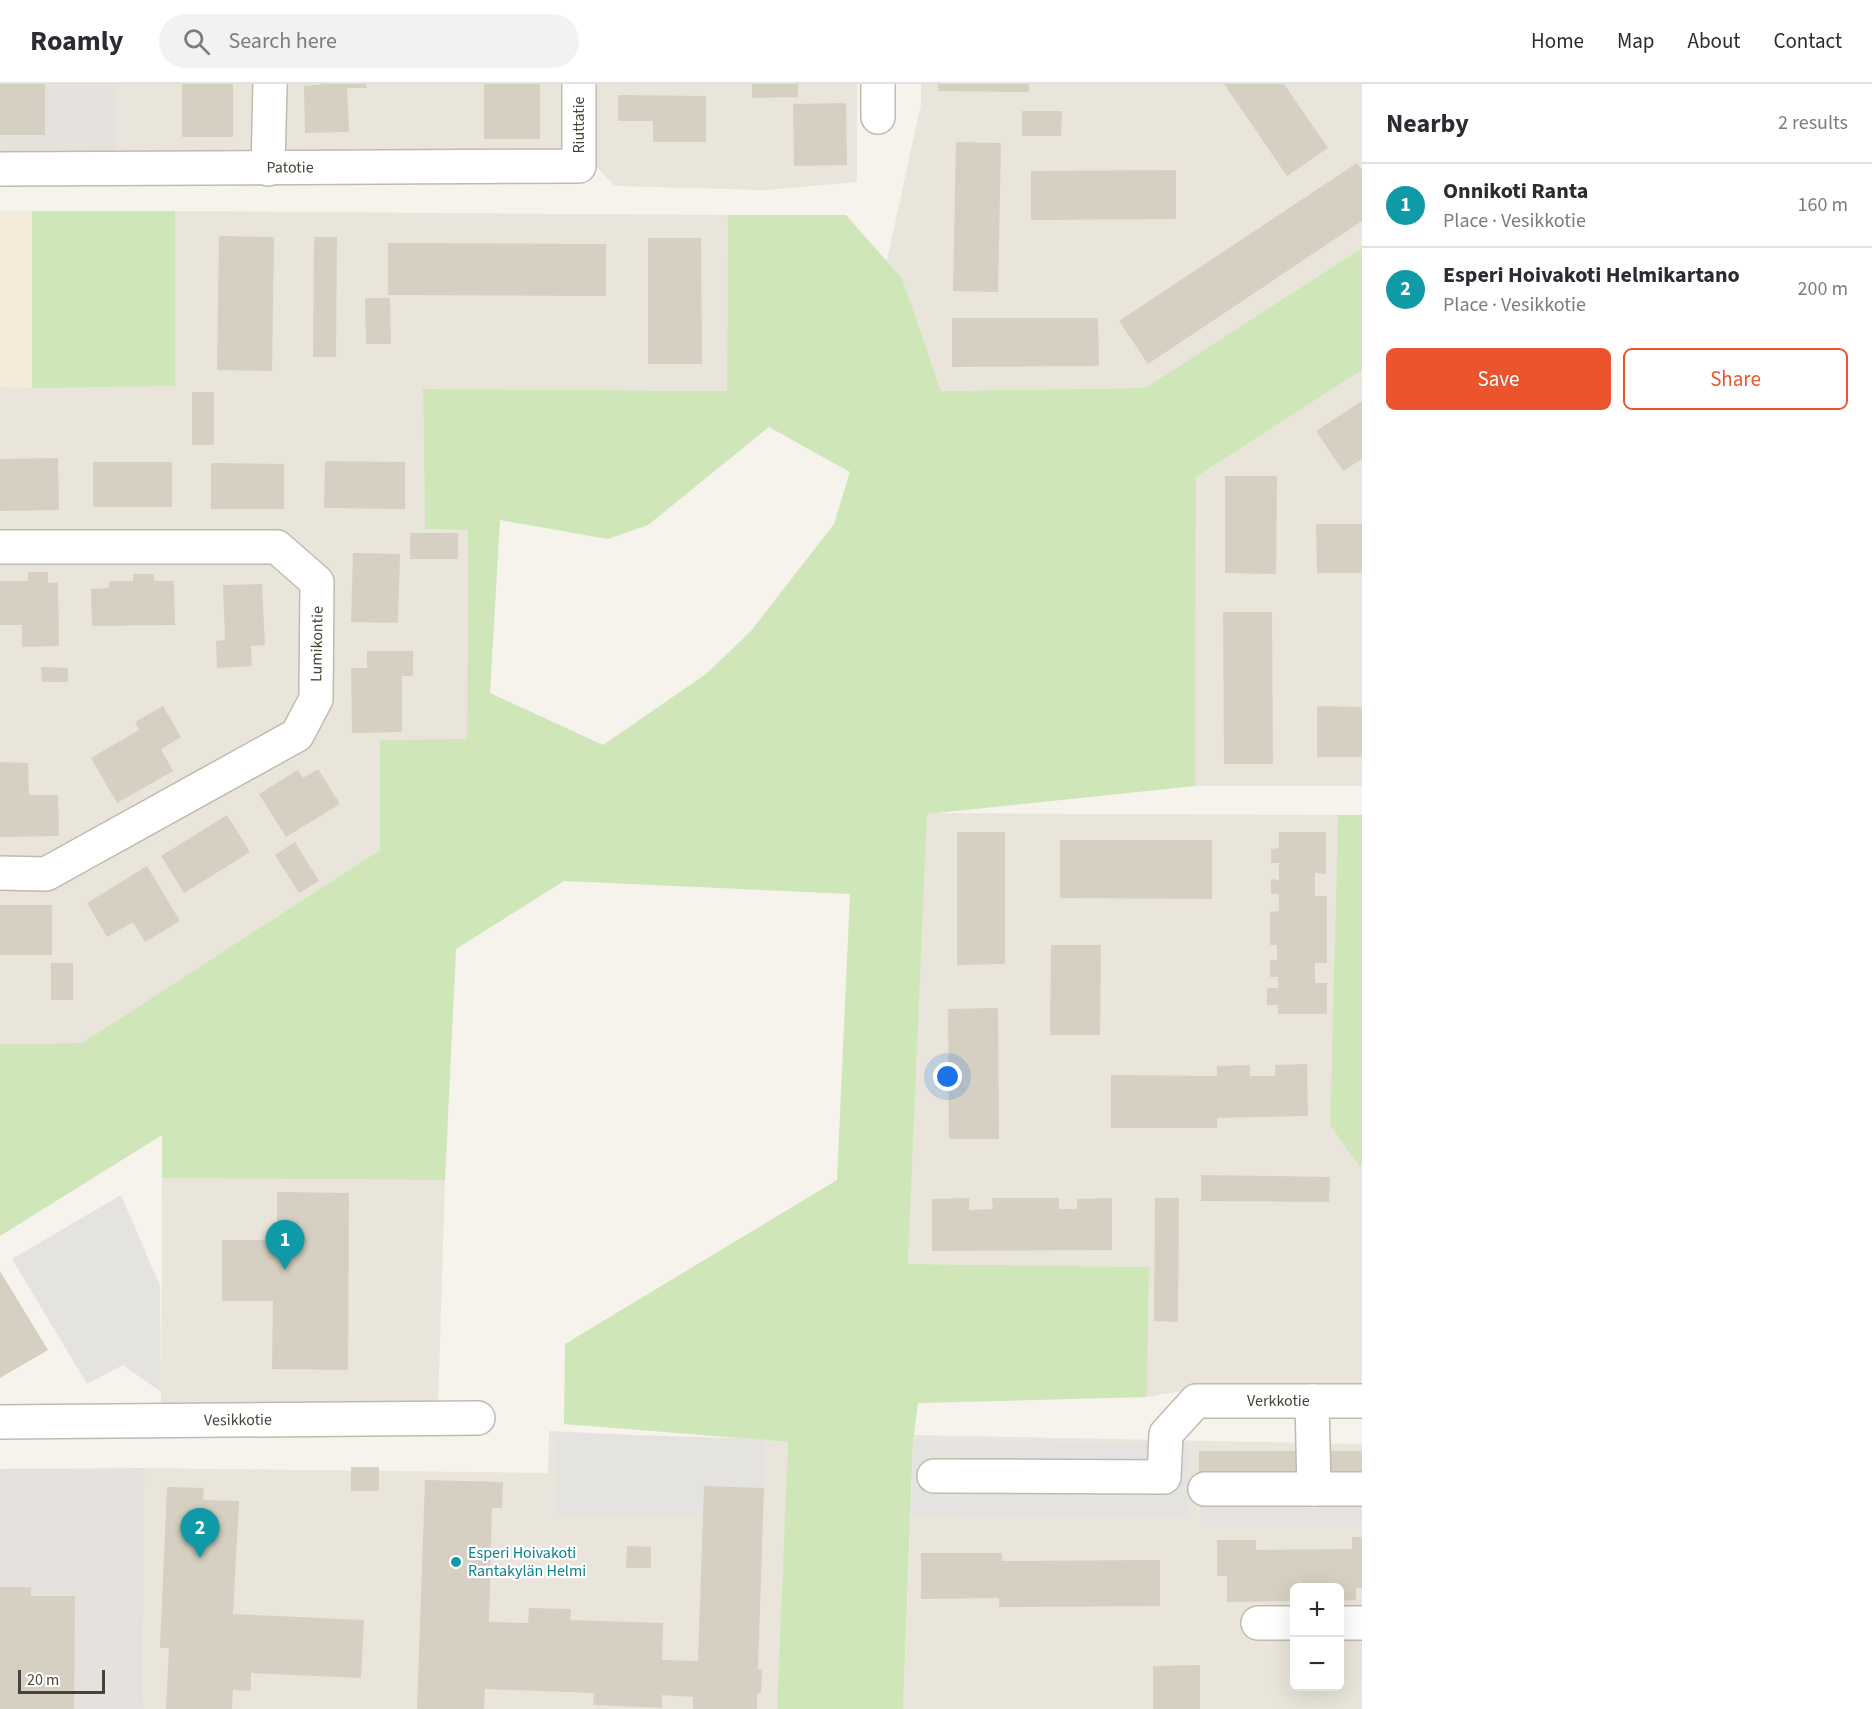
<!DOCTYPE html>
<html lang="en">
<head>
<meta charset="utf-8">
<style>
  :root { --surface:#fff; --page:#f2f2f3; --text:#2b2b33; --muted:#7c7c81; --line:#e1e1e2; --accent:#eb552d }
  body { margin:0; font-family:"Source Sans 3",sans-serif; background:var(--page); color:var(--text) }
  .controls { position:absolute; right:18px; bottom:18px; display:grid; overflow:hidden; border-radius:9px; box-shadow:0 6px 24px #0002 }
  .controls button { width:54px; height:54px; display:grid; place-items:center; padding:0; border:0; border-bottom:2px solid var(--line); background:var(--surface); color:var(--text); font:30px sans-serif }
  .scale { position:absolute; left:18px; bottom:15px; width:87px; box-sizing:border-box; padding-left:6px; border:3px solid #49443a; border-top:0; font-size:16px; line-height:21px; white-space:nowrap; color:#49443a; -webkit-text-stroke:4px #fff; paint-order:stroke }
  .you { position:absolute; left:948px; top:993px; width:21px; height:21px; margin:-15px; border:4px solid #fff; border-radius:50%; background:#1a73e8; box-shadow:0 0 0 9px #1a73e833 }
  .badge { display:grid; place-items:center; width:39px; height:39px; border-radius:50%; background:var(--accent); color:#fff; font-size:20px; font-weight:700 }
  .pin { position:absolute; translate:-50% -50px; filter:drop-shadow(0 2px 3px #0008) }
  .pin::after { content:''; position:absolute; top:32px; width:21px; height:18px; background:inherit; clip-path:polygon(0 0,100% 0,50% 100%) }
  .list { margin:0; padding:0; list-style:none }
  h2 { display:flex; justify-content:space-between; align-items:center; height:78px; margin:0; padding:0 24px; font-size:26px }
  h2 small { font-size:20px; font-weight:400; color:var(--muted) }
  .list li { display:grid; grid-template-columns:39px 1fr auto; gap:18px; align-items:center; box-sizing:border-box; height:84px; padding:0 24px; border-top:2px solid var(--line) }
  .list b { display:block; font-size:22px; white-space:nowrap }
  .list p { margin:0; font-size:20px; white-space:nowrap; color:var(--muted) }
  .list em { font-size:20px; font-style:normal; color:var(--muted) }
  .actions { display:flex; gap:12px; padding:18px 24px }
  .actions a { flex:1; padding:14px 0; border:2px solid var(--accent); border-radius:9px; text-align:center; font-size:21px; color:var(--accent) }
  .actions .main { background:var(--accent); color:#fff }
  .icon { flex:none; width:33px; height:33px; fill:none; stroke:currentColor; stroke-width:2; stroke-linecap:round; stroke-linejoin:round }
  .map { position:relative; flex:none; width:1362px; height:1625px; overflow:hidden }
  header { display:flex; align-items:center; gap:36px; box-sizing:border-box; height:84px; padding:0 30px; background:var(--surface); border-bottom:2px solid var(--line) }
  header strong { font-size:28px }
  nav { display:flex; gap:33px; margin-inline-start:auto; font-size:21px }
  .search { width:420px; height:54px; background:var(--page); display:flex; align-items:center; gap:15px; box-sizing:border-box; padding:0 21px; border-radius:33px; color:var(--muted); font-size:22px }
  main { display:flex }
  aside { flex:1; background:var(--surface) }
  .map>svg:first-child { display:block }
</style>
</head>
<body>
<header>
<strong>Roamly</strong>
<div class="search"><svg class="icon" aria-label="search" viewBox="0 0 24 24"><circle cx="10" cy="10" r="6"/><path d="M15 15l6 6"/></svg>Search here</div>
<nav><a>Home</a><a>Map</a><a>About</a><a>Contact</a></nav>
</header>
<main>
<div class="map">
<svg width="1362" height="1625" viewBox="0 0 1362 1625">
  <rect width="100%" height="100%" fill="#f5f3ec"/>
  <g fill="#e9e5db" fill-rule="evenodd">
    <path d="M116,0H857V98L768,106L614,102L597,83L564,76H116Z"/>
    <path d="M921,0H1362V164L1145,304L941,307L902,194L887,176L921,20Z"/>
    <path d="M175,127L728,131L727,307L423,305L425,445L468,446L467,656H380V766L82,959L0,960V303L175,302Z"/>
    <path d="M1362,286V702H1195L1196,393Z"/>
    <path d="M927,729L1338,731L1330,1041L1360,1083L1362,1081V1299L1216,1301L1147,1313L1149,1183L908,1180Z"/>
    <path d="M162,1094L445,1096L438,1322L161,1320Z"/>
    <path d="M549,1347L788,1358L777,1625H143L145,1384L548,1389Z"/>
    <path d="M914,1351L1362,1360V1625H903ZM1294,1504H1340V1602H1294Z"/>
  </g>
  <path fill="#f5ebda" d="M0,127H32V304L0,303Z"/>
  <g fill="#e5e2dd">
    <rect x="0" y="0" width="116" height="76"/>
    <path d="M145,1384L143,1625H0V1385Z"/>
  </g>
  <g fill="#cfe6b9" fill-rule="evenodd">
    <path d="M32,127H175V302L32,304Z"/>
    <path d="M728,131H846L902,194L941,307L1145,304L1362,164V286L1196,393L1195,702L927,730L908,1180L1149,1183L1147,1313L918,1319L913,1358L903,1625H777L788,1358L564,1340L565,1260L837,1096L850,810L564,797L456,865L445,1096L162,1094V1051L0,1152V960L82,959L380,766V656L467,655L468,446L425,445L423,305L727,307ZM769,343L850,388L834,440L751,547L706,590L603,661L490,609L500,436L608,455L648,441Z"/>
    <path d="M1338,731H1362V1081L1360,1083L1330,1041Z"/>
  </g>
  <g fill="#e4e3e0">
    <path d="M121,1111L160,1202L161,1308L123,1281L87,1300L12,1175Z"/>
    <path d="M558,1349L765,1355L764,1404L704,1402L703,1432L556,1431Z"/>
    <path d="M913,1358L1187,1359V1433L911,1432Z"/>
    <path d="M1201,1415H1362V1442L1200,1443Z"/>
  </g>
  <g fill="#d6d0c2">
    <rect x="0" y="0" width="45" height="51"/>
    <rect x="182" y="0" width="51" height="53"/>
    <path d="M324,0H366L367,4H347L349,48L305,49L304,2Z"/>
    <rect x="484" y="0" width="56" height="55"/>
    <path d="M752,0H798V13L752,14Z"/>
    <path d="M938,0H1029V8L938,7Z"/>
    <path d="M1224,0H1284L1328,64L1287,92Z"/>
    <path d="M618,11L706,12V58H653V37H618Z"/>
    <path d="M846,19L847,81L794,82L793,20Z"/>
    <path d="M1022,27H1062L1061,52H1022Z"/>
    <path d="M956,58L1001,59L998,208L953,207Z"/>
    <path d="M1357,79L1362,86V137L1148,280L1119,237Z"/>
    <path d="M1176,86V135L1031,136V87Z"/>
    <path d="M219,152L274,153L272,287L217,286Z"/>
    <path d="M314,153H337L336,273H313Z"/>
    <path d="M648,154H701L702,280H648Z"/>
    <path d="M388,159L606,160V212L388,211Z"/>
    <path d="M365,214H390L391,260H366Z"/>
    <path d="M952,234H1098L1099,282L952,283Z"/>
    <rect x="192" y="308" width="22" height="53"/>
    <path d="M1362,317V375L1343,387L1316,347Z"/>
    <path d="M58,374L59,426L0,427V375Z"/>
    <path d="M325,377L405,378V425L324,424Z"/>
    <rect x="93" y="378" width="79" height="45"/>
    <path d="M211,379L284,380V425H211Z"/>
    <path d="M1225,392H1277L1276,490L1225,489Z"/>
    <path d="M1316,440H1362V489H1317Z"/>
    <rect x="410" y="449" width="48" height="26"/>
    <path d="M353,469L400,470L398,539L351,538Z"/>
    <path d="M28,488H48V499L58,498L59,562L22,563V541H0V497H28Z"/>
    <path d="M133,490H154V497H174L175,541L92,542L91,505L109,504V497H133Z"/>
    <path d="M262,500L265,561L251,562L252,582L217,584L216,557L225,556L223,501Z"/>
    <path d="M1223,528H1272L1273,680H1224Z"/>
    <path d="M367,567H413V592H402V648L352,649L351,584H367Z"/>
    <path d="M41,583L68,584V598H42Z"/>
    <path d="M163,622L181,653L161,665L173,687L117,719L91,674L139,646L135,638Z"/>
    <path d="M1317,622L1362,623V673H1317Z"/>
    <path d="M0,678L28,679L29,711H58L59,752L0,753Z"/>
    <path d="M318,685L340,720L286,753L259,710L298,686L303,694Z"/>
    <path d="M227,731L250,768L184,809L161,772Z"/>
    <path d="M957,748H1005V880L957,881Z"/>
    <path d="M1279,748H1326V790L1315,789V812H1327V879H1315V899H1327V930H1278V921H1267V904H1278V893H1270V876H1277V861H1270V828L1279,827V810H1271V795L1279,796V779H1271V765L1279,764Z"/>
    <path d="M1060,756H1212V815L1060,814Z"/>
    <path d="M295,758L319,797L299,809L275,771Z"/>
    <path d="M147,782L180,837L145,858L133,838L107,853L87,819Z"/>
    <rect x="0" y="821" width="52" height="50"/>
    <path d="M1051,861H1101L1100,951H1050Z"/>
    <rect x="51" y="879" width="22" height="37"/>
    <path d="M998,924L999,1055H949L948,925Z"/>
    <path d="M1307,980L1308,1032L1217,1034V1044H1111V991L1217,992V982L1250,981V992H1275V981Z"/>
    <path d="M1201,1091L1330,1093L1329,1118L1201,1117Z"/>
    <path d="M277,1108L349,1109L348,1286L272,1285L273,1217H222V1156H277Z"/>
    <path d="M969,1114V1126L993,1125L992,1114H1059V1125H1077V1115L1112,1114V1166L932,1167V1115Z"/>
    <path d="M1155,1114H1179L1178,1238L1154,1237Z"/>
    <path d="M0,1187L48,1266L0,1294Z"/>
    <rect x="1199" y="1367" width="102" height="25"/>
    <path d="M1326,1367H1362V1393H1325Z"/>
    <rect x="351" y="1383" width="28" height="24"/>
    <path d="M425,1396L503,1398L502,1424H492L489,1538L528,1539L529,1524L571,1525L570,1536L663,1539L662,1576L698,1577L704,1402L764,1404L758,1585H762L761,1609H757V1625H693V1613L662,1611V1624L593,1621L594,1609L485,1605L484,1625H417Z"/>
    <path d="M167,1403L204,1404L203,1416L239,1417L233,1530L364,1536L361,1594L251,1589V1607L233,1606L232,1625H166L169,1564H160Z"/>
    <path d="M1352,1453H1362V1504H1356V1516L1340,1517V1504H1294V1517L1227,1518V1492H1217V1456H1256V1466L1352,1465Z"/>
    <path d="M627,1462L651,1463V1484H626Z"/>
    <path d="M921,1469H1002V1477L1160,1476V1522L999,1523V1514L921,1515Z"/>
    <path d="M0,1503H31V1512H75L74,1625H0Z"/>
    <path d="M1200,1581V1625H1153V1582Z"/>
  </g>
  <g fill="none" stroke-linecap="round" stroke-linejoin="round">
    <g stroke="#c0bbaf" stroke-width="36">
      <g id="minor">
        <path d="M878,33V0"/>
        <path id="s1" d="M0,85L579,82V0"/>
        <path d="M268,85L270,0"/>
        <path d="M0,463H277L317,498L316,615L297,651L46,790L0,789"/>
        <path d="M1312,1317L1314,1405"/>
        <path id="s2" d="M0,1338L478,1334"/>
        <path id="s3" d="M934,1392L1164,1393L1166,1350L1196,1317H1362"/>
        <path d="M1205,1405H1362"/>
        <path d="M1258,1539H1294"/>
        <path d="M1340,1539H1362"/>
      </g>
    </g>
    <use href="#minor" stroke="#fff" stroke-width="33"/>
  </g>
  <circle fill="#0f9aa8" stroke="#fff" stroke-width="2" cx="456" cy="1478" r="6"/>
  <g text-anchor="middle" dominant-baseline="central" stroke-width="4.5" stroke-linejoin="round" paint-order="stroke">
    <g font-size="16" fill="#49443a" stroke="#fff">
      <text transform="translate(579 41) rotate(-90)">Riuttatie</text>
      <text stroke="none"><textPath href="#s1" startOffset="290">Patotie</textPath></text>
      <text transform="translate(317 560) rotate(-89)">Lumikontie</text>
      <text stroke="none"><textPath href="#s3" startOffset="400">Verkkotie</textPath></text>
      <text stroke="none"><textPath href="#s2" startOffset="238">Vesikkotie</textPath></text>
    </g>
    <g font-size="16" fill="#0d838f" stroke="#fff" text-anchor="start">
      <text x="468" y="1469">Esperi Hoivakoti<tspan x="468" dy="18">Rantakylän Helmi</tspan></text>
    </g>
  </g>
</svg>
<div class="controls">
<button>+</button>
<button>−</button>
</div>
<div class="scale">20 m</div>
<div class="you"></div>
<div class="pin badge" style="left:285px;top:1186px;background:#0f9aa8">1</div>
<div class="pin badge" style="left:200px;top:1474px;background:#0f9aa8">2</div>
</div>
<aside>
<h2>Nearby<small>2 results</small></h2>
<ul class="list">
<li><span class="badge" style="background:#0f9aa8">1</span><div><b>Onnikoti Ranta</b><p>Place · Vesikkotie</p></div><em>160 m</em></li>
<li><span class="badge" style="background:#0f9aa8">2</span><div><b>Esperi Hoivakoti Helmikartano</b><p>Place · Vesikkotie</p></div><em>200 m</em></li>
</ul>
<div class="actions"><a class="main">Save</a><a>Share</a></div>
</aside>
</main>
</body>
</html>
